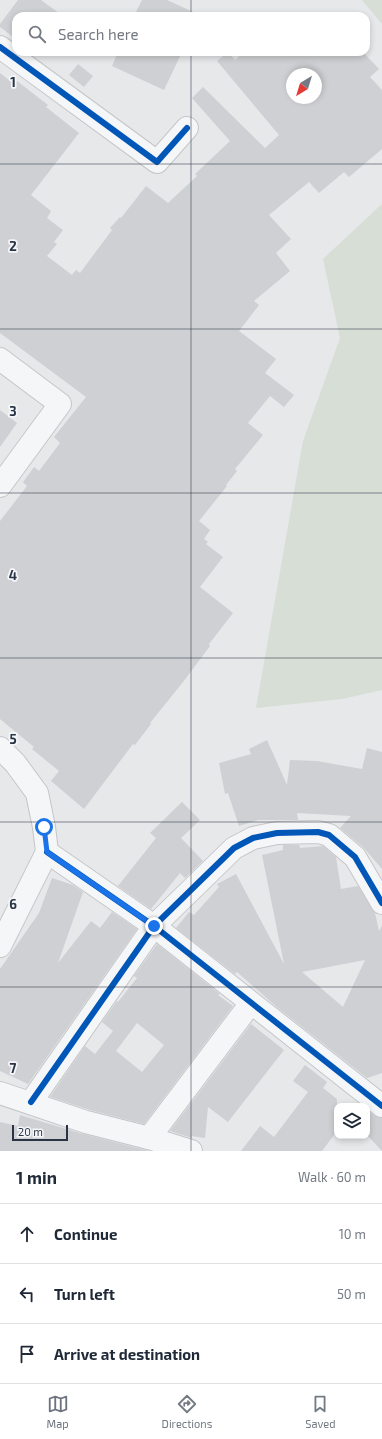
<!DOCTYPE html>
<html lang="en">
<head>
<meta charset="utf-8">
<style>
  :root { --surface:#fff; --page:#f2f2f3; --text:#1f2937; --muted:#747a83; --line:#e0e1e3; --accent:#6c737f }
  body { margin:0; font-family:"Exo 2",sans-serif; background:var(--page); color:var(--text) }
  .controls { position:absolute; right:12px; bottom:12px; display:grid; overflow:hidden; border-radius:8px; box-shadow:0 2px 6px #0003 }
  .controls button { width:36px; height:36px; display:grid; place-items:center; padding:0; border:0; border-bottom:1px solid var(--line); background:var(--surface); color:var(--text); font:20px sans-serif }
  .compass { position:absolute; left:286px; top:68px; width:36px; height:36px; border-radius:50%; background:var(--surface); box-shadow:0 2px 6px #0003; rotate:218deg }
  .scale { position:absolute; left:12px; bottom:10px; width:56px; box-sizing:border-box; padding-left:4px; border:2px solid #2b3445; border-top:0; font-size:11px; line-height:14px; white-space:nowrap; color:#2b3445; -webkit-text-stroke:3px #f4f6f9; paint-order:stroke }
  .stop { position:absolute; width:12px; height:12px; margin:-9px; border:3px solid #1a73e8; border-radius:50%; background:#fff }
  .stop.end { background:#1a73e8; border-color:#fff; box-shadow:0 1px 4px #0008 }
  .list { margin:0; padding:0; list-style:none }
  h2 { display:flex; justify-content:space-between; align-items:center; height:52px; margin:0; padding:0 16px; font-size:17px }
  h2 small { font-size:13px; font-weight:400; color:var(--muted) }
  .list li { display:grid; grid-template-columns:26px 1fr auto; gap:12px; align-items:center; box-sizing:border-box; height:60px; padding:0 16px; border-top:1px solid var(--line) }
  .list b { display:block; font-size:15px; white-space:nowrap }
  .list em { font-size:13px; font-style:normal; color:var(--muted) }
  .icon { flex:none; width:22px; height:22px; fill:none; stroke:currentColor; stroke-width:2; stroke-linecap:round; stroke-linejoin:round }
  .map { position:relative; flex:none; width:382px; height:1151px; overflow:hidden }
  .search { position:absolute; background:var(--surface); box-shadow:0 2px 6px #0003; left:12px; right:12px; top:12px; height:44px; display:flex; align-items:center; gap:10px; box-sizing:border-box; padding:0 14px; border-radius:12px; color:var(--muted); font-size:15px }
  .sheet { height:232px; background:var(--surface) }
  nav { display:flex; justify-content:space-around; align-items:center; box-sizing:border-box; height:56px; border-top:1px solid var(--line); background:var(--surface); font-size:11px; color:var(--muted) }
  nav a { display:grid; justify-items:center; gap:2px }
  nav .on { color:var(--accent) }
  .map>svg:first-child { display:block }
</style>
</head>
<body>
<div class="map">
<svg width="382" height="1151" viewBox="0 0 382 1151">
  <rect width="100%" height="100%" fill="#e6e8ea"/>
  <g fill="#d6ded6">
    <path d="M362,0H382V24Z"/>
    <path d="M382,204V690L342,699L256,708L303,441L340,338L323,259Z"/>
  </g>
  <g fill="#ced0d3" fill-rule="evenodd">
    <path d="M18,0H41L63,16H16V39L0,27V24Z"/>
    <path d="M142,0H167L202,16H134Z"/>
    <path d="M118,52H182L164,90L112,66Z"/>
    <path d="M228,52L235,60L244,52H363L379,69L370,77L382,90V149L349,177L344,172L319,193L309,182L269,215L291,239L276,253L290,271L254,301L259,305L239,331L276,359L265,373L294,395L284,407L270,396L248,423L263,435L235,469L237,471L226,485L227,486L199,521L210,530L204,539L208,542L206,544L223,557L200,587L233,613L209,644L210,646L183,682L150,723L151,724L135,745L133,744L84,809L51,781L59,771L32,749L34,747L0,719V521L27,486L23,482L34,467L39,471L60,443L54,437L86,397L0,333V73L14,84L17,81L48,105L46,107L79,133L31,195L51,211L47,218L63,230L54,242L57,244L47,256L72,275L76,270L80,273L112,230L110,228L120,217L121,218L146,186L168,203L197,176L195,174L230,141L192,98L203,87L265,148L279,135L217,61ZM292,74H316V98H292Z"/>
    <path d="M78,64L93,76L84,87L69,75Z"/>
    <path d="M0,410L17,423L0,447Z"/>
    <path d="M267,740L287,785L290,760L317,761L362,769L367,748L382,752V869L363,847L340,828L351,816L297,813L298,820H258L239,826L228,793L225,794L219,763L251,754L249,749Z"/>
    <path d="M182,802L200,820L181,838L203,861L185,878L180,873L151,909L118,886L156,838L150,833Z"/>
    <path d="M283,845H299L300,848L323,846L336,857L341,889L358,886L375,913L379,931L382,926V1073L367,1078L278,1008L237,972L235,974L176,928L189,912L194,915L219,887L217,884L236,874L284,964L262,855L283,850ZM365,960L343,1007L302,972Z"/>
    <path d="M52,878L73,885L83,892L58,963L91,921L100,928L112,912L137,929L28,1084L0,1071V969L39,913Z"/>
    <path d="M157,944L220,994L218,995L233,1006L144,1124L90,1110L50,1097L85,1046L95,1054L113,1031L102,1022L117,1001L118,1002L137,978L134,976ZM137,1023L164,1045L142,1072L116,1051Z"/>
    <path d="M251,1024L284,1050L228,1122L208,1107L205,1138L192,1136V1138L170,1131Z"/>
    <path d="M305,1065L327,1082L323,1088L337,1099V1131L322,1151H241L260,1126L274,1137L308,1092L293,1081Z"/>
    <path d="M367,1110L375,1116L382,1118V1151L367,1135Z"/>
    <path d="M20,1115L83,1134L149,1151H0V1122L18,1126Z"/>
  </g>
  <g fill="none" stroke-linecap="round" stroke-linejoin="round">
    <g stroke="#c4c6c8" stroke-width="24">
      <g id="minor">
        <path d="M0,47L157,162L187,128"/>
        <path d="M0,359L60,404L0,486"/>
        <path d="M0,748L15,763L37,793L44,827L47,852L0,946"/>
        <path d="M47,852L154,926L382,1106"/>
        <path d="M0,1093L86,1122L149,1138L191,1151"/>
        <path d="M31,1102L154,926L234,848L253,838L277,833L318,832L329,835L355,857L382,903"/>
        <path d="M149,1138L251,1003"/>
      </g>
    </g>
    <use href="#minor" stroke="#f5f6f7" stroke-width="22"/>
    <g stroke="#f4f6f9" stroke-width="8">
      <g id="cycleway">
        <path d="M0,47L157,162L187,128"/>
        <path d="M47,852L154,926L382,1106"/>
        <path d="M31,1102L154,926L234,848L253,838L277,833L318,832L329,835L355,857L382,903"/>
      </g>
    </g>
    <use href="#cycleway" stroke="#0057b8" stroke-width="6"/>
  </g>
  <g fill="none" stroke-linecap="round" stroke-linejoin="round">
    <path stroke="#1a73e8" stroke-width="5" d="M44,827L47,852L154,926"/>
  </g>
  <path fill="none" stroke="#2b3445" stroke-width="1" stroke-opacity="0.55" d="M191,0V16M191,52V1151M0,164H382M0,329H382M0,493H382M0,658H382M0,822H382M0,987H382"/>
  <g font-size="13" text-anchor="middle" font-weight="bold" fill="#2b3445" stroke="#f4f6f9" stroke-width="3.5" stroke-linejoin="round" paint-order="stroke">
    <text x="13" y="87">1</text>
    <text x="13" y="251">2</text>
    <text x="13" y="416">3</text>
    <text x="13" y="580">4</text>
    <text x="13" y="744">5</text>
    <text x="13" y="909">6</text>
    <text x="13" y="1073">7</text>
  </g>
</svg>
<div class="controls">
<button><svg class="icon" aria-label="layers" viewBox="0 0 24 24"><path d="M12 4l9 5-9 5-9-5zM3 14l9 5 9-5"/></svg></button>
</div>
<svg class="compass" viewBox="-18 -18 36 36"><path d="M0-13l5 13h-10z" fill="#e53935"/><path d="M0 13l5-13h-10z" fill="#747a83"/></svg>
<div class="scale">20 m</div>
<div class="stop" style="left:44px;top:827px"></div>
<div class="stop end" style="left:154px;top:926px"></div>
<div class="search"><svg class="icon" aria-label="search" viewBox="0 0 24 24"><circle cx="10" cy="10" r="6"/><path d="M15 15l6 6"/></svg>Search here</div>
</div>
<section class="sheet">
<h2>1 min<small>Walk · 60 m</small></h2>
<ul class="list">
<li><svg class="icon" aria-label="ahead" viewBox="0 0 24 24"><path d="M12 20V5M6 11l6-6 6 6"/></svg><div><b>Continue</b></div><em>10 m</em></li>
<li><svg class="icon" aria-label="left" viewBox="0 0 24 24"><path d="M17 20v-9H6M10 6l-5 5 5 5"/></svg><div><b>Turn left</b></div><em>50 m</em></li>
<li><svg class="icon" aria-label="arrive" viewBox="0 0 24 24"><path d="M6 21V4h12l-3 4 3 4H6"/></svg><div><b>Arrive at destination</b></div></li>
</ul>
</section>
<nav>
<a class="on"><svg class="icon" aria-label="map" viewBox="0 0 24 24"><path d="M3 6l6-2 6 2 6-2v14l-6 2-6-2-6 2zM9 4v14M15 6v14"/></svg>Map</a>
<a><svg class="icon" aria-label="directions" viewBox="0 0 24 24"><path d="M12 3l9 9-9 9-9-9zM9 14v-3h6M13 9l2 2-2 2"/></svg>Directions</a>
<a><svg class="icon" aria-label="saved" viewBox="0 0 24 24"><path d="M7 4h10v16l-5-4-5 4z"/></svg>Saved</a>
</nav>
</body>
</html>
